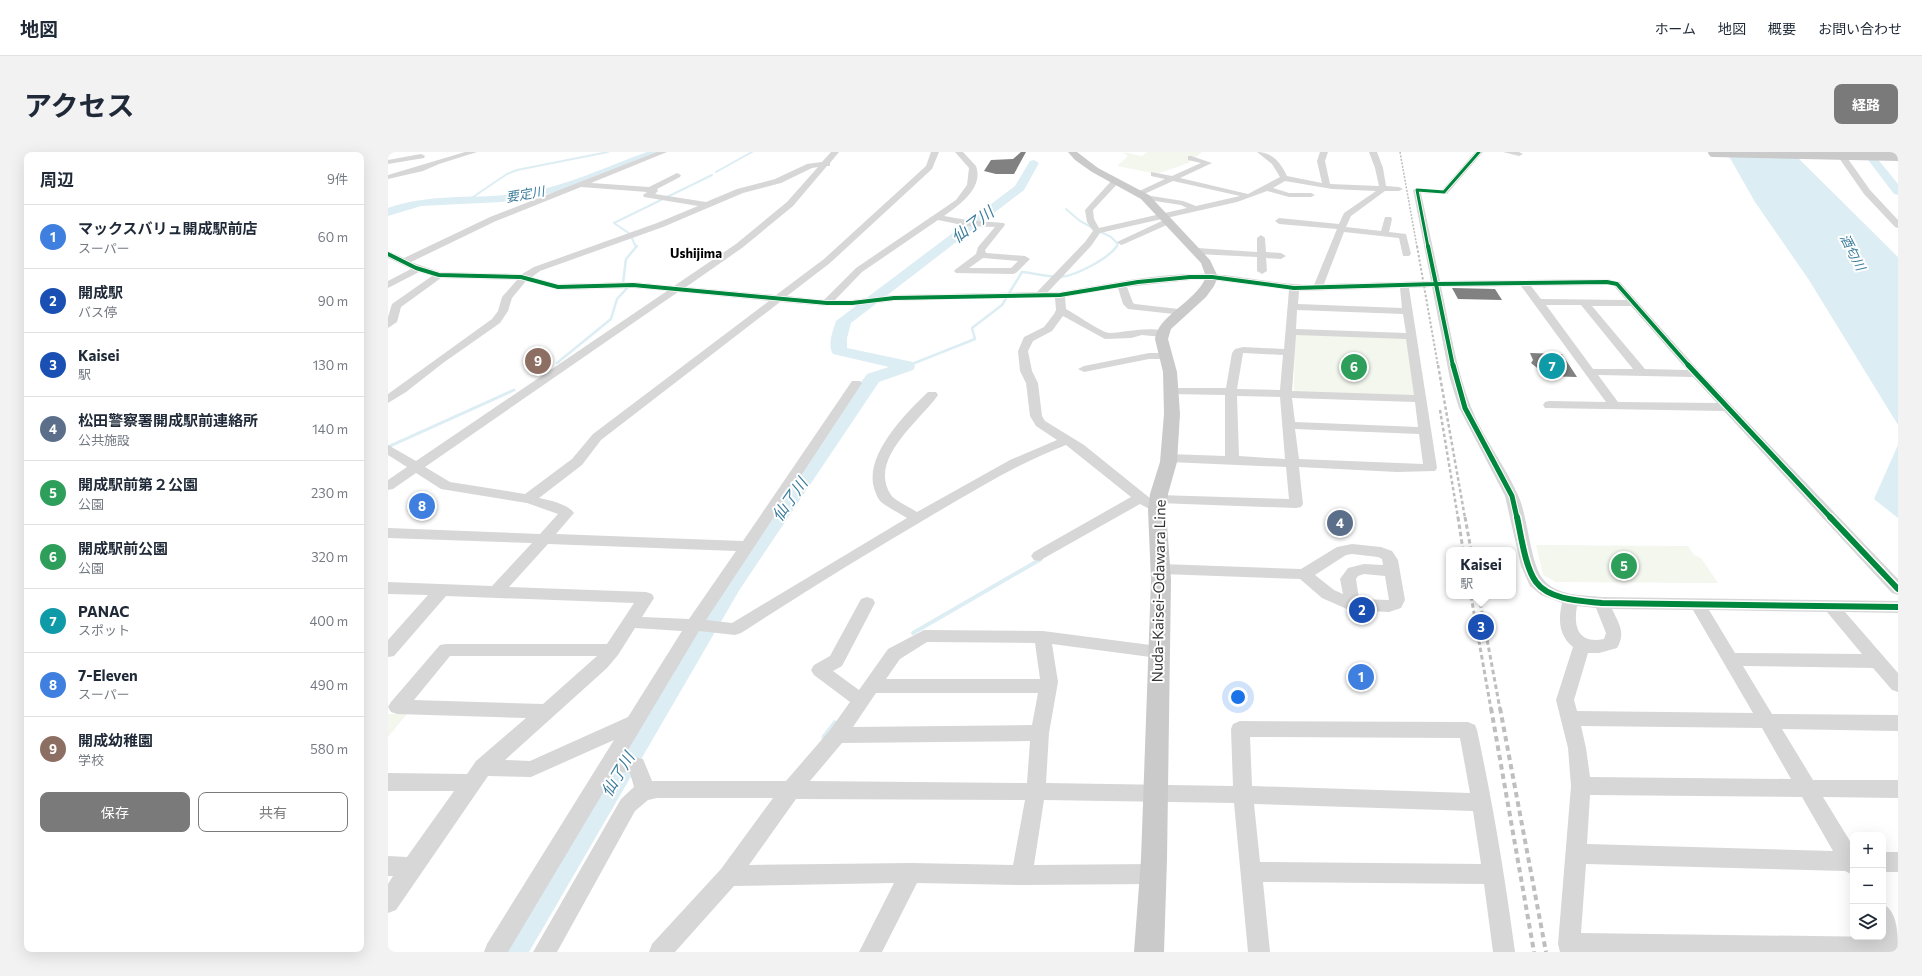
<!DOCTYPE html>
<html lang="ja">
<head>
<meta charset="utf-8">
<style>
  :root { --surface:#fff; --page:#f2f2f3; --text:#1f2937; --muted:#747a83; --line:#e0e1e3; --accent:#7a7a7a }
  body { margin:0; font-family:Commissioner,"Noto Sans JP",sans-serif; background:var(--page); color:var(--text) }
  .controls { position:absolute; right:12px; bottom:12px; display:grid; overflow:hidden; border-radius:8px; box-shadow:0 4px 16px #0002 }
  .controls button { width:36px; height:36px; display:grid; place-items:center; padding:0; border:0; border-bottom:1px solid var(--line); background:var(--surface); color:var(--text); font:20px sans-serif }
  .you { position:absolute; left:850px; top:545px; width:14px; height:14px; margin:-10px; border:3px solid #fff; border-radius:50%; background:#1a73e8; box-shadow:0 0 0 6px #1a73e833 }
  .badge { display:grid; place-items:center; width:26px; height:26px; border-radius:50%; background:var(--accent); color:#fff; font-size:13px; font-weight:700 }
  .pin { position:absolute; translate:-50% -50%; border:2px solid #fff; box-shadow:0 1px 4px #0006 }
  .popup { position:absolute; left:1058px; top:395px; width:70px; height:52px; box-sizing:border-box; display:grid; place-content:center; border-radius:8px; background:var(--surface); filter:drop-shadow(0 1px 3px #0005); font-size:13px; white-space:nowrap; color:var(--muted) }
  .popup b { font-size:15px; color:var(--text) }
  .popup::after { content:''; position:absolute; left:50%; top:100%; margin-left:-8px; border:8px solid transparent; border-top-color:var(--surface) }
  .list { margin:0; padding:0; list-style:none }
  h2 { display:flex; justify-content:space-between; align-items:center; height:52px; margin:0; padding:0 16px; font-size:17px }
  h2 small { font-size:13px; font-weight:400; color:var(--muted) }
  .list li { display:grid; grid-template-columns:26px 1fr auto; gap:12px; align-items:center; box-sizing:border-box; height:64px; padding:0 16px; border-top:1px solid var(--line) }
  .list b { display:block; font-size:15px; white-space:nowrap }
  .list p { margin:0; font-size:13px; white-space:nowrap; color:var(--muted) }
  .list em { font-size:13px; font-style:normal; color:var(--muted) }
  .actions { display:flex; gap:8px; padding:12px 16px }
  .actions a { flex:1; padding:9px 0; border:1px solid var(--accent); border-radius:8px; text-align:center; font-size:14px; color:var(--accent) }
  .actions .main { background:var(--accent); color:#fff }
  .icon { flex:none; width:22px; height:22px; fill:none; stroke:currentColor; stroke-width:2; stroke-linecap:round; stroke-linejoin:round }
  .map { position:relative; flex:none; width:1510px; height:800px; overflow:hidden; border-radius:8px }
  header { display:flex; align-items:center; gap:24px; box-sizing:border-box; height:56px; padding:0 20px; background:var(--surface); border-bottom:1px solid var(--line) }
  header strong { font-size:19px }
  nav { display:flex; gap:22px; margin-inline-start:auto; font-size:14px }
  .intro { display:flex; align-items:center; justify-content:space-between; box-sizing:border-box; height:96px; padding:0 24px }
  h1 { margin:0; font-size:28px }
  .button { padding:10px 18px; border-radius:8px; background:var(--accent); color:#fff; font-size:14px; font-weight:700 }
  main { display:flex; gap:24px; padding:0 24px }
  aside { flex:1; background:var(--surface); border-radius:8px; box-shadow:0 4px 16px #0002 }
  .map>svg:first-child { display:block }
</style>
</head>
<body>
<header>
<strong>地図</strong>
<nav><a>ホーム</a><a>地図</a><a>概要</a><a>お問い合わせ</a></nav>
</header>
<div class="intro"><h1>アクセス</h1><a class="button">経路</a></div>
<main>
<aside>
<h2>周辺<small>9件</small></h2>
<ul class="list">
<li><span class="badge" style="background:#3f7fe0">1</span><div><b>マックスバリュ開成駅前店</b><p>スーパー</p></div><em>60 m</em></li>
<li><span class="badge" style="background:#1a4fb4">2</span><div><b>開成駅</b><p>バス停</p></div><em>90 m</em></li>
<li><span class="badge" style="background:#1a4fb4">3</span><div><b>Kaisei</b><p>駅</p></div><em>130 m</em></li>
<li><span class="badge" style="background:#5c6f8a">4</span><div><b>松田警察署開成駅前連絡所</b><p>公共施設</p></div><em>140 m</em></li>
<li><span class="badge" style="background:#2e9e5b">5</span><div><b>開成駅前第２公園</b><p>公園</p></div><em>230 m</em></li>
<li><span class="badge" style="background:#2e9e5b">6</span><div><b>開成駅前公園</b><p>公園</p></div><em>320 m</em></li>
<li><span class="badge" style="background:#0f9aa8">7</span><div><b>PANAC</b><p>スポット</p></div><em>400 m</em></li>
<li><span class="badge" style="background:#3f7fe0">8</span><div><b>7-Eleven</b><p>スーパー</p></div><em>490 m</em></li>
<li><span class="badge" style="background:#8d6e63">9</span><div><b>開成幼稚園</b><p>学校</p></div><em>580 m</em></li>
</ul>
<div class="actions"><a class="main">保存</a><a>共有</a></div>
</aside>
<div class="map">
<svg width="1510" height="800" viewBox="0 0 1510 800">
  <rect width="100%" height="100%" fill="#fff"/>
  <g fill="#f3f7ee">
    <path d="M734,0L754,4L759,0H814L800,11L769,22L729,14L739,5V3Z"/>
    <path d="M907,182L1016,186L1021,189L1031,245L906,241Z"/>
    <path d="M1148,393L1300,394L1306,403L1313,406L1330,431L1168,430L1155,423Z"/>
    <path d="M0,562H19L0,585Z"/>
  </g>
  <g fill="#dcedf4">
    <path d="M1331,0H1404L1510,105V273L1421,128L1367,50L1342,6Z"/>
    <path d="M1510,293V366L1486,347Z"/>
  </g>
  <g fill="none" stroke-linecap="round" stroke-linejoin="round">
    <g stroke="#dcedf4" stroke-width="2">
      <path d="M328,20L364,0"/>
      <path d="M82,47L119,22L129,18L220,0"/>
      <path d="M678,57L692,69L705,76"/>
      <path d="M711,79L723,85L730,92L728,95"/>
      <path d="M242,82L226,71L324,23"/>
      <path d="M243,84L248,95"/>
    </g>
    <g stroke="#dcedf4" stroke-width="2.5">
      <path d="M235,131L238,107L249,94"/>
      <path d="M169,211L223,167L229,147L240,135"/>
      <path d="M519,214L587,187L584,176L614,153L634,120C646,121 659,125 672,125C687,124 720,107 729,94"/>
    </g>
    <g stroke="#dcedf4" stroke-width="3">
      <path d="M519,214L521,213"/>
      <path d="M0,295L126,238"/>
    </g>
    <path stroke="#dcedf4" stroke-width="4" d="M525,481L653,407"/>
    <path stroke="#dcedf4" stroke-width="5" d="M436,585L447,571"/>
    <g fill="#dcedf4" fill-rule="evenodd">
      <path d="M259,0H274L273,2L187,35L148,45L113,50L33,54L0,64V56C43,41 85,47 129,42C175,36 217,15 259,0Z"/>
      <path d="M1474,0H1484L1510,32V43L1506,42Z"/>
      <path d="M646,8L651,11L636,38L463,171L459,186V196L525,210L527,214L525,218L491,230L352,437L141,800H105L110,788L335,426L479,222L501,215L445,202C439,193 445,179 448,169L627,34L642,9Z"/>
    </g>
  </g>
  <g fill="#818181">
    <path d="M633,0H638L626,22H608L596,19L603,8L625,7Z"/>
    <path d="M1064,136L1107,137L1114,148L1070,147Z"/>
    <path d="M1142,201L1174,202L1189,225L1156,224L1153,219L1143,211L1145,208Z"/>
  </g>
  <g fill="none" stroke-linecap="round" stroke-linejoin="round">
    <g fill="#d7d7d7" fill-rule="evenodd">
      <path d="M77,0H89L51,12L35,19L0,27V23Z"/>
      <path d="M269,0H279L203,31L261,35L289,21L293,23L292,25L269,37L270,39L267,42L318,50L349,37L387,27L419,12L434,10L443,0H451L442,11V14H439L405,54L354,96L298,135L388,143L436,107L538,14L543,0H551L544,17L442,111L399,144L436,148L468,116L568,48L579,33L581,16L567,0H575L588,14C596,36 571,53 556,64L579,68L616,71L617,73L597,98L598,101L637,104L642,107L628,121L625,122L568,121L566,119L568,117L588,102L590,95L607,75L579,74L550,68L474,120L447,148H464L506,143L649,140L697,90L705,79L699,70L697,58L725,27L732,29L705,58L706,67L711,76L799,56L793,53L754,47V43H757L795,49L808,54L852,44L785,29L754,43L747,41L777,27L763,24V20L784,24L813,11L800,8V4H803L824,11L792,26L860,42L892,25L884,12L869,0C884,0 893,11 899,24L934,31L929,9L932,0H940L937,9L942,32L991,34L987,16L981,0H989L995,16L998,34L1011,35L1015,37L1011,39H997L963,64L958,75L993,79L997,65H1003L1004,67L1001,80L1018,82L1023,102L1021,104H1015L1011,86L956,80L936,132L1043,129L1025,38L1029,36L1054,38L1087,0H1095L1059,42L1033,41L1052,129L1219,127L1232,130L1312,220L1510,427V443L1504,441L1336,259L1157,256L1155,253L1157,250L1161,249L1218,250L1133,134L1053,135C1062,175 1068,217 1083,255C1095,286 1117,313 1130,343C1140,364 1142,411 1155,427C1168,444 1195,443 1214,445L1510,449V461L1457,460L1510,521V540L1504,538L1485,516L1355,514L1384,562L1510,563V579L1394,577L1425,628H1510V646L1435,645L1465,694V723L1457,719L1198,712L1193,781L1496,785L1495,752C1510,760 1510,782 1510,800H1172L1170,792L1183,634L1180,596L1168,548L1185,495C1171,484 1170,468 1174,451L1153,443L1142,434L1133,414L1117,344L1071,256L1062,227L1044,135L1021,136L1049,316L1047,319L1009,320L911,315L915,352L913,355L908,356L770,351L776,357L774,360L769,361L752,352L651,409L646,408L643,404L646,400L743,345L678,293C631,311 589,337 546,362C481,400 416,440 353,481L347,483L311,479L237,603L255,607L264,629H398L442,578L462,550L426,523L423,518L426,513L442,504L473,447L479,445L485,447L487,451L454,514L445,519L471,538L500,497L536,478L655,479L770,494L776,495L778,500L776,505L770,506L664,492L670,530L661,581L658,631L845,634L843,577L845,572L852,569L1080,570L1087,573L1089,578C1105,652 1117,725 1127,800H1105L1096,732L875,730L882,800H860L846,651L656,648L646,713L766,712L774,715L777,722L774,729L766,732L634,733L529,731L494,800H471L506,731L346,734L287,800H261L264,792L333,717L385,646H269L260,648L247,659L169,800H145L233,647L246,635L242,621L228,619L120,800H96L99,792L226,588L143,625L100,624L8,758L0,761V732L5,724H0V704L19,705L66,639H0V621L79,622L88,609L138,566L9,562L3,560L0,555L3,550L52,493L58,492H219L246,451L58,444L6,504L0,505V488L40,443L0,442V430L104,434L144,391L0,386V376L152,382L170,362L139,351L53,337L28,321L5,337L0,338V328L19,315L0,303V293L28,309L279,139L245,136L170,138L138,129L124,146L120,159L112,171L55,211L18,240L0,251V242L104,167L110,159L114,145L129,128L53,126L13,155L9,170L0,176V165L4,152L44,124L31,120L0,136V129L23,117L0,106V99L16,106L102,65ZM430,15L399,50L348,92L286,134L245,130L170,132L144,125L152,119L275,75L355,41L393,31L424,16ZM897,29L944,37L988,39L956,61L951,72L891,66L887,69L891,72L949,77L926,133C891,133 858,124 823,122C773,120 721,132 672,140H660L703,94L712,81L849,50L879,39L901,45H923L927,43L923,41H901L885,36ZM193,35L259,40L255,43L256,45L310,54L269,71L146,115L134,122L52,120L23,110L108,69ZM595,106L630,109L623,116H581ZM802,128H824L901,138L896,197L855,195L847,197L844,201L838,236H779L777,238L783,242L837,243V304L781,302L776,303L774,306L776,309L781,310L898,315L901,347L770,343L765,344L763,347L696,293L657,269L654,264L650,231L644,219L640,199L645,189L664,179L675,164L717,187L743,186L754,183L774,185L779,182C771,172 734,181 722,181C714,181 686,161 678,157L677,145L730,136L735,152L740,157L795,163L799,162L800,160L799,158L747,152L745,151L739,135ZM1219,133L1226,134L1238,148L1153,147L1143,134ZM1012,136L1014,156L910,152L911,139ZM290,140L381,149L205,282L184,307L137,342L62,330L37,315ZM614,146H667L668,158L666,162L656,175L636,185L630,199L632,219L638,231L642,264L648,274L669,288L622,308L529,360C523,356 506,348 503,343C479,307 533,268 550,243L548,240H540C517,262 474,305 487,339C488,342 490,347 493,350C500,355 510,361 519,366L344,471L318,468L474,231L472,229H464L355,389L168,382L186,361C180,352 161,348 151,346L194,313L213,288L392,150L439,154H464L506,149ZM1158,153H1193L1245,217H1205ZM1204,154H1243L1299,218L1257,217ZM909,158L1015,162L1018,181L908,177ZM908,183L1018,187L1026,243L904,239ZM855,201L895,203L892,238L849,237ZM1210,223L1305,225L1329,251L1230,250ZM849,244L892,245L897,307L851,304ZM904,246L1027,250L1030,275L907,270ZM907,277L1031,282L1035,312L911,307ZM160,392L348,399L301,467L254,465L266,446L264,442L258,440L121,435ZM1189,454L1208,456L1218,481L1216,487C1191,492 1185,476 1189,454ZM1224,457L1305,458L1365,561L1189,559L1186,548L1200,501H1211L1229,496C1238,481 1231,472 1224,457ZM1321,458L1439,460L1474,502L1347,501ZM247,476L294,479L240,565L142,609L117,608L219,516L230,503ZM539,490L647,491L652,527H498L512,507ZM62,504H209L155,552L26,548ZM488,541H650L644,573L465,575ZM1193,574L1374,576L1403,627L1202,625L1198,596ZM862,585L1072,586L1082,641L864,634ZM642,589L639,631L422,629L454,591ZM1202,643L1414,645L1445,699L1199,692ZM408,647L637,648L625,713L523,711L361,713ZM866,652L1085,659L1093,712L872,710Z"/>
      <path d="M1115,0H1131L1135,2L1131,4Z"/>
      <path d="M33,2L37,4L36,6L0,12V8Z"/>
      <path d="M1452,4H1458L1482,38L1510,68V76L1507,75L1476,42L1451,6Z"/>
      <path d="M778,67L781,68V72L736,92L733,93L729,90Z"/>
      <path d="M873,83L877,86L878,100L893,101L898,104L893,107L878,106L879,119L874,122L869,119V105L809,102L804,99L809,96L869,100V86Z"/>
      <path d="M761,201H776L782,204L776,207H761L696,220L690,217L696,214Z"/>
      <path d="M964,392L993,395L1004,399L1010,408L1017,448L1013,456L1001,460L961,458L934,446L912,427L774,422L769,421L766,417L769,413L774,412L913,417L949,395ZM964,402L990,405L994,407L995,413L976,412L960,416L952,427L955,442L946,438L927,423L958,403ZM976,422L997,424L1001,448L971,447L968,427L970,424Z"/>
      <rect x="1495" y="700" width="15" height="20"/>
    </g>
    <path fill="#cacaca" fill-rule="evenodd" d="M680,0H689L710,16L761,43L822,108L830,125L826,134L818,145L783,177L780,187L789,220L792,262L789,310L780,342L778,358L783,428L779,707L776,800H746L753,707L763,428L760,358L762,342L772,310L776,262L775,220L767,187C770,163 807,151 818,125L813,111L753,47L704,20L687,8Z"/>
    <path stroke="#bebebe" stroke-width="1.5" stroke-dasharray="2 1.5" stroke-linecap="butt" d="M1012,0L1029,95"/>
    <path stroke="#bebebe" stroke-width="2" stroke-dasharray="2.5 2" stroke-linecap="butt" d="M1029,94L1050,214"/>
    <g stroke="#bebebe" stroke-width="2.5" stroke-dasharray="3.5 2.5" stroke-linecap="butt">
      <path d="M1050,213L1077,366"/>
      <path d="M1052,258L1070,366"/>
    </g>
    <g stroke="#bebebe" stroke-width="3" stroke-dasharray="4.5 3" stroke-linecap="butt">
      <path d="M1070,365L1075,398"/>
      <path d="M1077,365L1083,398"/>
      <path d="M1083,444L1103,557"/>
      <path d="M1091,444L1112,557"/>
    </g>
    <g stroke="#bebebe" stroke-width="4" stroke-dasharray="5.5 4" stroke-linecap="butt">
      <path d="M1103,556L1146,800"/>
      <path d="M1112,556L1158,800"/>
    </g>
    <path stroke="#cacaca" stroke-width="10" d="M1325,0L1510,4"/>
    <g stroke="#fff" stroke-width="4.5">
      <path id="cycleway-far3" d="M1040,95L1029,38L1056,40L1091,0"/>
    </g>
    <g stroke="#fff" stroke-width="5.5">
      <g id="cycleway-far2">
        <path d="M0,102L28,116L51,123L133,125L170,135L245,133L439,151H464L506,146L672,143L750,130L802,125H824L906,136L1048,132L1040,94"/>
        <path d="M1065,214L1048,132L1219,130L1229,132L1301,214"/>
      </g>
    </g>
    <g stroke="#fff" stroke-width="7">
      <g id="cycleway-far1">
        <path d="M1065,213L1077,256L1124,344L1129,366"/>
        <path d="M1300,213L1443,366"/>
      </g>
    </g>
    <g stroke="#fff" stroke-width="9">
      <g id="cycleway">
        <path d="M1129,365C1133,383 1137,415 1148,430C1161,448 1194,449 1214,451L1510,455"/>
        <path d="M1442,365L1510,437"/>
      </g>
    </g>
    <use href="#cycleway-far3" stroke="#00873e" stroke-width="3"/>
    <use href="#cycleway-far2" stroke="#00873e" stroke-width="4"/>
    <use href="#cycleway-far1" stroke="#00873e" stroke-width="5"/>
    <use href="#cycleway" stroke="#00873e" stroke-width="6"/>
  </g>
  <g text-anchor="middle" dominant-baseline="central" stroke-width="4" stroke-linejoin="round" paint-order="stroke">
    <g font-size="13" font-style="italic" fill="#3b7c9b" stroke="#fff">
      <text transform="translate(137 42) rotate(-10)">要定川</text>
      <text transform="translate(1465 100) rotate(63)">酒匂川</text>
    </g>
    <g font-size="13" font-weight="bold" fill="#000" stroke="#fff">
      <text x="308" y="101">Ushijima</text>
    </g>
    <g font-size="15" fill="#333" stroke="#fff">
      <text transform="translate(770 439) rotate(-89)">Nuda-Kaisei-Odawara Line</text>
    </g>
    <g font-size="16" font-style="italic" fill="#3b7c9b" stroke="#fff">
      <text transform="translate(584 72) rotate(-37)">仙了川</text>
      <text transform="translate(401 347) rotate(-55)">仙了川</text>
      <text transform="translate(229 622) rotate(-59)">仙了川</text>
    </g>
  </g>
</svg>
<div class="controls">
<button>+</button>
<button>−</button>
<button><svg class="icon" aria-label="layers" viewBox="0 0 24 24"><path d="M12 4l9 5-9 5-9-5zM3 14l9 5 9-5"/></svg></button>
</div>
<div class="you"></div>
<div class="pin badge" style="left:973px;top:525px;background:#3f7fe0">1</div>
<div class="pin badge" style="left:974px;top:458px;background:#1a4fb4">2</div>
<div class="pin badge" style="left:1093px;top:475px;background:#1a4fb4">3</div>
<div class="popup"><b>Kaisei</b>駅</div>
<div class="pin badge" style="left:952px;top:371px;background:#5c6f8a">4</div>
<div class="pin badge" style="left:1236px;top:414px;background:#2e9e5b">5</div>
<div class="pin badge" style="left:966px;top:215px;background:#2e9e5b">6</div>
<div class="pin badge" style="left:1164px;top:214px;background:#0f9aa8">7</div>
<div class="pin badge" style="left:34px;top:354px;background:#3f7fe0">8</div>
<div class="pin badge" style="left:150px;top:209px;background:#8d6e63">9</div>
</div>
</main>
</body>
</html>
